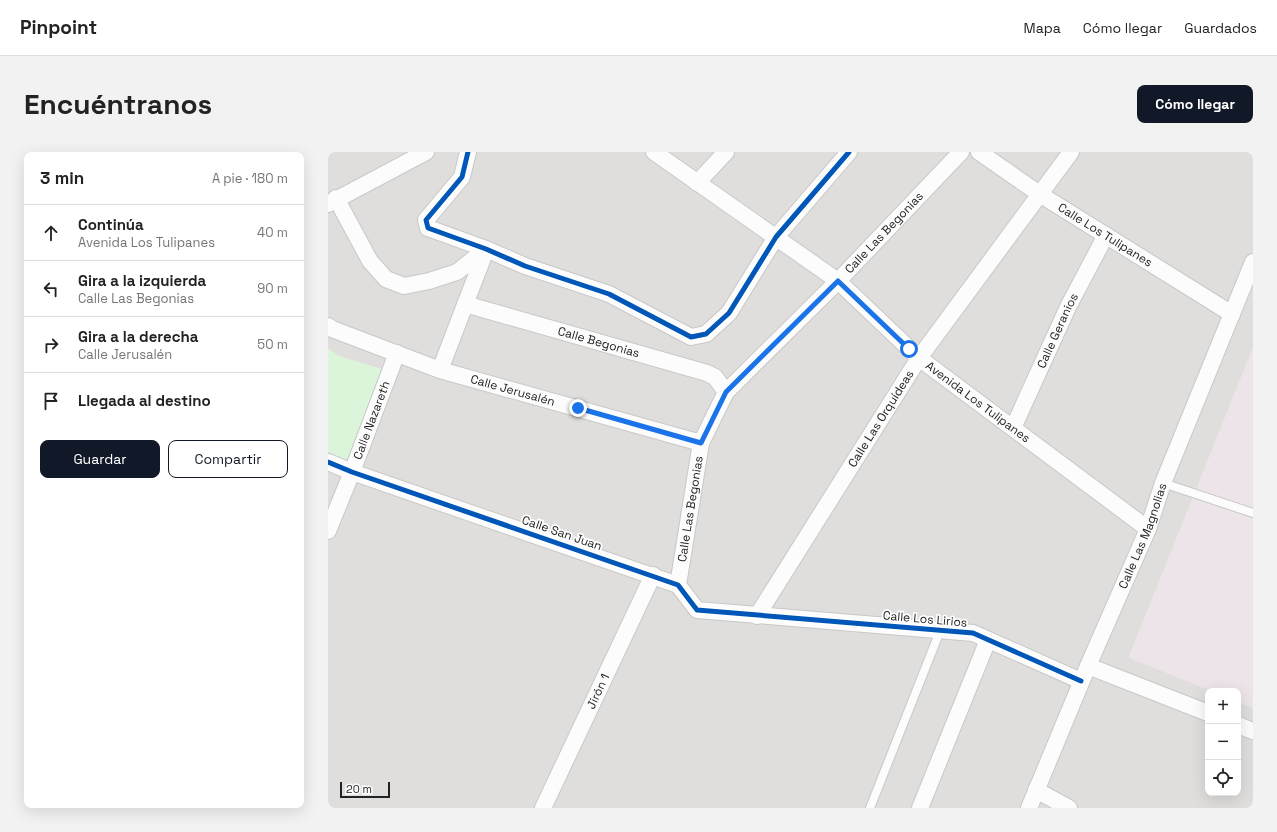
<!DOCTYPE html>
<html lang="es">
<head>
<meta charset="utf-8">
<style>
  :root { --surface:#fff; --page:#f2f2f2; --text:#222; --muted:#767676; --line:#e0e0e0; --accent:#111827 }
  body { margin:0; font-family:"Space Grotesk",sans-serif; background:var(--page); color:var(--text) }
  .controls { position:absolute; right:12px; bottom:12px; display:grid; overflow:hidden; border-radius:8px; box-shadow:0 4px 16px #0002 }
  .controls button { width:36px; height:36px; display:grid; place-items:center; padding:0; border:0; border-bottom:1px solid var(--line); background:var(--surface); color:var(--text); font:20px sans-serif }
  .scale { position:absolute; left:12px; bottom:10px; width:50px; box-sizing:border-box; padding-left:4px; border:2px solid #222; border-top:0; font-size:11px; line-height:14px; white-space:nowrap; color:#222; -webkit-text-stroke:3px #fff; paint-order:stroke }
  .stop { position:absolute; width:12px; height:12px; margin:-9px; border:3px solid #1a73e8; border-radius:50%; background:#fff }
  .stop.end { background:#1a73e8; border-color:#fff; box-shadow:0 1px 4px #0008 }
  .list { margin:0; padding:0; list-style:none }
  h2 { display:flex; justify-content:space-between; align-items:center; height:52px; margin:0; padding:0 16px; font-size:17px }
  h2 small { font-size:13px; font-weight:400; color:var(--muted) }
  .list li { display:grid; grid-template-columns:26px 1fr auto; gap:12px; align-items:center; box-sizing:border-box; height:56px; padding:0 16px; border-top:1px solid var(--line) }
  .list b { display:block; font-size:15px; white-space:nowrap }
  .list p { margin:0; font-size:13px; white-space:nowrap; color:var(--muted) }
  .list em { font-size:13px; font-style:normal; color:var(--muted) }
  .actions { display:flex; gap:8px; padding:12px 16px }
  .actions a { flex:1; padding:9px 0; border:1px solid var(--accent); border-radius:8px; text-align:center; font-size:14px; color:var(--accent) }
  .actions .main { background:var(--accent); color:#fff }
  .icon { flex:none; width:22px; height:22px; fill:none; stroke:currentColor; stroke-width:2; stroke-linecap:round; stroke-linejoin:round }
  .map { position:relative; flex:none; width:925px; height:656px; overflow:hidden; border-radius:8px }
  header { display:flex; align-items:center; gap:24px; box-sizing:border-box; height:56px; padding:0 20px; background:var(--surface); border-bottom:1px solid var(--line) }
  header strong { font-size:19px }
  nav { display:flex; gap:22px; margin-inline-start:auto; font-size:14px }
  .intro { display:flex; align-items:center; justify-content:space-between; box-sizing:border-box; height:96px; padding:0 24px }
  h1 { margin:0; font-size:28px }
  .button { padding:10px 18px; border-radius:8px; background:var(--accent); color:#fff; font-size:14px; font-weight:700 }
  main { display:flex; gap:24px; padding:0 24px }
  aside { flex:1; background:var(--surface); border-radius:8px; box-shadow:0 4px 16px #0002 }
  .map>svg:first-child { display:block }
</style>
</head>
<body>
<header>
<strong>Pinpoint</strong>
<nav><a>Mapa</a><a>Cómo llegar</a><a>Guardados</a></nav>
</header>
<div class="intro"><h1>Encuéntranos</h1><a class="button">Cómo llegar</a></div>
<main>
<aside>
<h2>3 min<small>A pie · 180 m</small></h2>
<ul class="list">
<li><svg class="icon" aria-label="ahead" viewBox="0 0 24 24"><path d="M12 20V5M6 11l6-6 6 6"/></svg><div><b>Continúa</b><p>Avenida Los Tulipanes</p></div><em>40 m</em></li>
<li><svg class="icon" aria-label="left" viewBox="0 0 24 24"><path d="M17 20v-9H6M10 6l-5 5 5 5"/></svg><div><b>Gira a la izquierda</b><p>Calle Las Begonias</p></div><em>90 m</em></li>
<li><svg class="icon" aria-label="right" viewBox="0 0 24 24"><path d="M7 20v-9h11M14 6l5 5-5 5"/></svg><div><b>Gira a la derecha</b><p>Calle Jerusalén</p></div><em>50 m</em></li>
<li><svg class="icon" aria-label="arrive" viewBox="0 0 24 24"><path d="M6 21V4h12l-3 4 3 4H6"/></svg><div><b>Llegada al destino</b></div></li>
</ul>
<div class="actions"><a class="main">Guardar</a><a>Compartir</a></div>
</aside>
<div class="map">
<svg width="925" height="656" viewBox="0 0 925 656">
  <rect width="100%" height="100%" fill="#f0eeeb"/>
  <path fill="#dfdedc" d="M0,0H925V196L801,505L884,539H880V641H910V550L925,556V656H0Z"/>
  <path fill="#ede4e9" d="M925,196V556L910,550V539H884L801,506Z"/>
  <path fill="#daf5da" d="M0,196L11,204L57,218L19,308L0,300Z"/>
  <g fill="none" stroke-linecap="round" stroke-linejoin="round">
    <g stroke="#c9c8c7" stroke-width="10">
      <g id="service">
        <path d="M835,331L925,361"/>
        <path d="M542,656L612,479"/>
      </g>
    </g>
    <g stroke="#c9c8c7" stroke-width="18">
      <g id="minor">
        <path d="M140,0L134,25L98,68L100,76L158,97L197,114L281,142L363,185L378,182L401,161L448,85L521,0"/>
        <path id="s1" d="M326,0L510,129L591,206L820,377"/>
        <path id="s2" d="M651,0L713,43L904,162"/>
        <path d="M369,31L398,0"/>
        <path d="M8,46L42,109L58,127L76,134L101,129L129,120L158,97"/>
        <path d="M0,52L98,0"/>
        <path id="s3" d="M137,152L379,221L387,225L398,240"/>
        <path id="s4" d="M0,174L4,177L112,218L373,291"/>
        <path d="M112,218L158,98"/>
        <path id="s5" d="M685,276L740,155L778,83"/>
        <path d="M0,310L24,320L350,433L369,458L645,481L753,529"/>
        <path id="s6" d="M0,379L24,320L69,201"/>
        <path id="s7" d="M350,433L373,291L398,240L510,129L633,0"/>
        <path id="s8" d="M429,464L591,206L743,0"/>
        <path d="M760,514L880,561"/>
        <path d="M910,573L925,579"/>
        <path d="M708,638L741,656"/>
        <path id="s9" d="M215,656L325,423"/>
        <path d="M592,656L660,488"/>
        <path id="s10" d="M701,656L760,514L820,377L835,331L925,110"/>
      </g>
    </g>
    <use href="#service" stroke="#fdfcfc" stroke-width="8"/>
    <use href="#minor" stroke="#fdfcfc" stroke-width="16"/>
    <g stroke="#fff" stroke-width="8">
      <g id="cycleway">
        <path d="M140,0L134,25L98,68L100,76L158,97L197,114L281,142L363,185L378,182L401,161L448,85L521,0"/>
        <path d="M0,310L24,320L350,433L369,458L645,481L753,529"/>
      </g>
    </g>
    <use href="#cycleway" stroke="#0057b8" stroke-width="5"/>
  </g>
  <g fill="none" stroke-linecap="round" stroke-linejoin="round">
    <path stroke="#1a73e8" stroke-width="5" d="M250,256L373,291L398,240L510,129L581,197"/>
  </g>
  <g text-anchor="middle" dominant-baseline="central" stroke-width="3.5" stroke-linejoin="round" paint-order="stroke">
    <g font-size="12" fill="#222" stroke="#fff">
      <text stroke="none"><textPath href="#s7" startOffset="425">Calle Las Begonias</textPath></text>
      <text stroke="none"><textPath href="#s2" startOffset="151">Calle Los Tulipanes</textPath></text>
      <text stroke="none"><textPath href="#s5" startOffset="107">Calle Geranios</textPath></text>
      <text stroke="none"><textPath href="#s3" startOffset="139">Calle Begonias</textPath></text>
      <text stroke="none"><textPath href="#s4" startOffset="196">Calle Jerusalén</textPath></text>
      <text stroke="none"><textPath href="#s1" startOffset="410">Avenida Los Tulipanes</textPath></text>
      <text stroke="none"><textPath href="#s8" startOffset="233">Calle Las Orquídeas</textPath></text>
      <text stroke="none"><textPath href="#s6" startOffset="119">Calle Nazareth</textPath></text>
      <text stroke="none"><textPath href="#s7" startOffset="77">Calle Las Begonias</textPath></text>
      <text transform="translate(234 381) rotate(19)">Calle San Juan</text>
      <text stroke="none"><textPath href="#s10" startOffset="295">Calle Las Magnolias</textPath></text>
      <text transform="translate(597 467) rotate(5)">Calle Los Lirios</text>
      <text stroke="none"><textPath href="#s9" startOffset="129">Jirón 1</textPath></text>
    </g>
  </g>
</svg>
<div class="controls">
<button>+</button>
<button>−</button>
<button><svg class="icon" aria-label="locate" viewBox="0 0 24 24"><circle cx="12" cy="12" r="6"/><path d="M12 2v4M12 18v4M2 12h4M18 12h4"/></svg></button>
</div>
<div class="scale">20 m</div>
<div class="stop" style="left:581px;top:197px"></div>
<div class="stop end" style="left:250px;top:256px"></div>
</div>
</main>
</body>
</html>
